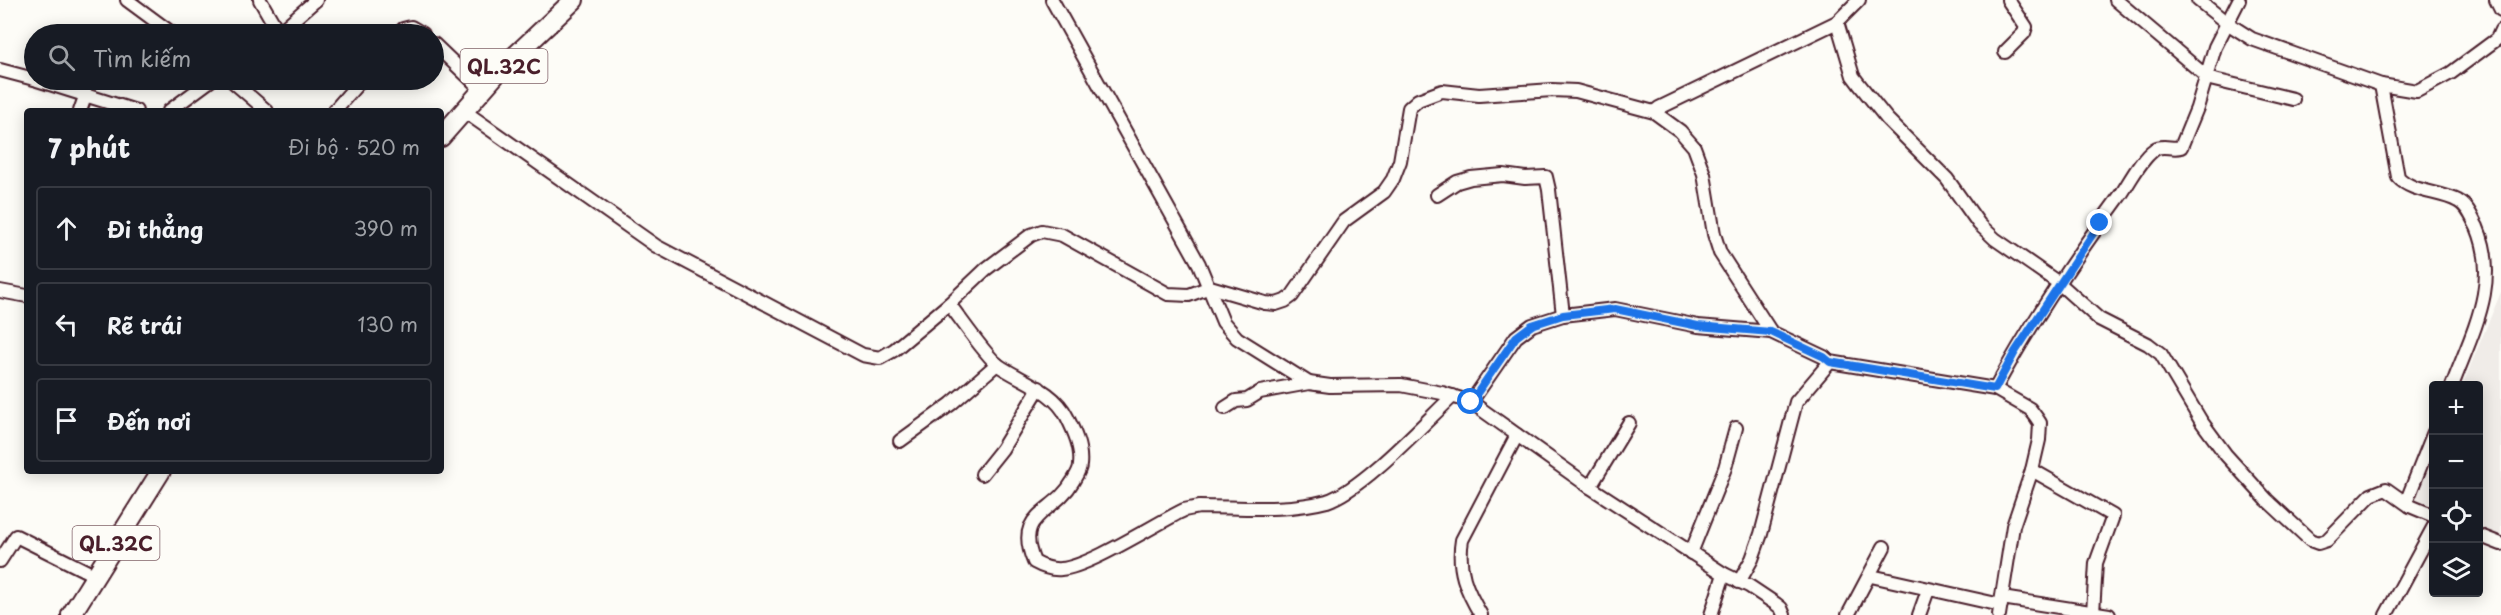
<!DOCTYPE html>
<html lang="vi">
<head>
<meta charset="utf-8">
<style>
  :root { --surface:#171b24; --page:#242831; --text:#f1f3f6; --muted:#9ea1a6; --line:#363941 }
  body { margin:0; font-family:"Playpen Sans",sans-serif; background:var(--page); color:var(--text) }
  .controls { position:absolute; right:18px; bottom:18px; display:grid; overflow:hidden; border-radius:6px; box-shadow:0 3px 15px #0003 }
  .controls button { width:54px; height:54px; display:grid; place-items:center; padding:0; border:0; border-bottom:2px solid var(--line); background:var(--surface); color:var(--text); font:30px sans-serif }
  .stop { position:absolute; width:18px; height:18px; margin:-14px; border:4px solid #1a73e8; border-radius:50%; background:#fff }
  .stop.end { background:#1a73e8; border-color:#fff; box-shadow:0 2px 6px #0008 }
  .list { margin:0; padding:0; list-style:none }
  h2 { display:flex; justify-content:space-between; align-items:center; height:78px; margin:0; padding:0 24px; font-size:26px }
  h2 small { font-size:20px; font-weight:400; color:var(--muted) }
  .list li { display:grid; grid-template-columns:39px 1fr auto; gap:18px; align-items:center; box-sizing:border-box; height:84px; margin:0 12px 12px; padding:0 12px; border:2px solid var(--line); border-radius:6px }
  .list b { display:block; font-size:22px; white-space:nowrap }
  .list em { font-size:20px; font-style:normal; color:var(--muted) }
  .icon { flex:none; width:33px; height:33px; fill:none; stroke:currentColor; stroke-width:2; stroke-linecap:round; stroke-linejoin:round }
  .map { position:relative; flex:none; width:2501px; height:615px; overflow:hidden }
  .search { position:absolute; background:var(--surface); box-shadow:0 3px 15px #0003; left:24px; top:24px; width:420px; height:66px; display:flex; align-items:center; gap:15px; box-sizing:border-box; padding:0 21px; border-radius:33px; color:var(--muted); font-size:22px }
  .panel { position:absolute; background:var(--surface); box-shadow:0 3px 15px #0003; left:24px; top:108px; width:420px; height:366px; border-radius:6px }
  .map>svg:first-child { display:block }
</style>
</head>
<body>
<div class="map">
<svg width="2501" height="615" viewBox="0 0 2501 615">
  <rect width="100%" height="100%" fill="#fdfcf7"/>
  <filter id="ink" filterUnits="userSpaceOnUse"><feTurbulence type="fractalNoise" baseFrequency=".0167" numOctaves="2"/><feDisplacementMap in="SourceGraphic" scale="12" xChannelSelector="R" yChannelSelector="G"/><feConvolveMatrix kernelMatrix="1 2 1 2 8 2 1 2 1" color-interpolation-filters="sRGB"/></filter>
  <g filter="url(#ink)">
    <g fill="#f0ece8">
      <path d="M2501,292V540L2479,531L2478,386H2462Z"/>
      <path d="M2433,453V512L2413,503Z"/>
    </g>
    <g fill="none" stroke-linecap="round" stroke-linejoin="round">
      <g stroke="#4a1f2b" stroke-width="16">
        <g id="minor">
          <path d="M127,0L173,34"/>
          <path d="M260,0L279,33"/>
          <path d="M1052,0L1199,264L1223,322L1237,338L1309,383L1330,386L1401,385L1442,393L1471,402L1590,487L1724,574L1749,586L1776,604L1781,608L1784,615"/>
          <path d="M2116,0L2206,76"/>
          <path d="M2198,0L2227,23L2252,39L2381,85L2398,177C2412,193 2441,191 2458,201C2468,206 2472,218 2477,227C2501,283 2472,332 2452,386"/>
          <path d="M2496,0L2501,10"/>
          <path d="M1837,22L1853,76L1859,84L1887,119L1947,179L1979,224L1995,239L2060,284L2099,319L2148,344L2161,354L2201,421L2226,455L2267,500L2310,540L2318,543L2327,540L2371,495L2386,489L2410,506"/>
          <path d="M277,34L316,0"/>
          <path d="M399,34L403,29L411,27L423,34"/>
          <path d="M434,44L482,90"/>
          <path d="M2005,52L2024,33L2026,27L2008,0"/>
          <path d="M0,70L34,79"/>
          <path d="M2206,78L2293,99"/>
          <path d="M37,80L136,111"/>
          <path d="M231,80L267,111"/>
          <path d="M2381,85L2417,91L2451,73L2497,39L2501,30"/>
          <path d="M80,111L86,94"/>
          <path d="M169,111L211,80"/>
          <path d="M334,111L361,80"/>
          <path d="M464,111L656,246L863,355L880,358L894,350L949,304L986,269L1031,235L1042,231L1062,235L1168,294L1189,295L1210,287L1265,303L1276,304L1285,301L1292,296L1344,221L1384,192L1393,179L1400,161L1409,108L1418,100L1442,91L1479,95L1552,90L1576,91L1654,112L1680,131L1694,147L1704,174L1714,234L1720,253L1771,332"/>
          <path d="M1654,112L1659,108L1837,22L1859,0"/>
          <path d="M1437,195L1457,182L1471,178L1503,175L1525,178L1546,177L1549,190L1563,315"/>
          <path d="M0,291L27,296"/>
          <path d="M949,304C961,319 985,355 998,365C1021,381 1054,390 1067,417C1074,431 1082,448 1080,465C1080,470 1076,476 1073,481C1054,515 1013,512 1034,562C1043,567 1051,570 1061,569C1089,567 1155,524 1184,510L1199,507C1240,507 1286,512 1327,501C1362,490 1424,423 1453,396"/>
          <path d="M1995,389C2032,320 2076,256 2122,193C2131,179 2142,158 2155,149C2163,144 2173,150 2181,147L2197,108L2215,47L2239,0"/>
          <path d="M1471,402L1516,337L1532,325L1563,315L1615,309L1698,326L1771,332L1824,357L1830,362L1995,389L2030,409L2036,417L2040,423L2039,440L2032,470L2013,526L1999,615"/>
          <path d="M1225,408L1236,401L1247,400L1260,392L1309,383"/>
          <path d="M2434,432L2407,500L2410,506L2434,516"/>
          <path d="M900,441L951,404L997,364"/>
          <path d="M2032,470L2113,516L2096,563L2093,613"/>
          <path d="M982,474L1002,449L1039,388"/>
          <path d="M1590,487L1629,423"/>
          <path d="M2478,535L2501,544"/>
          <path d="M1691,553L1725,468L1736,428"/>
          <path d="M0,561L16,536L96,576"/>
          <path d="M1871,576L2001,605"/>
          <path d="M1739,582L1752,559L1761,534L1796,402L1830,362"/>
          <path d="M2002,598L2109,615"/>
          <path d="M1481,615C1466,590 1457,569 1462,540L1517,435"/>
          <path d="M1711,615L1724,574"/>
          <path d="M1848,615L1884,547"/>
          <path d="M1919,615L1928,590"/>
          <path d="M2386,615L2434,526"/>
        </g>
      </g>
      <g stroke="#4a1f2b" stroke-width="22">
        <g id="highway">
          <path d="M441,137L499,71L574,0"/>
          <path d="M71,615L161,471"/>
        </g>
      </g>
      <use href="#minor" stroke="#fdfcf7" stroke-width="12"/>
      <use href="#highway" stroke="#fdfcf7" stroke-width="18"/>
    </g>
  </g>
  <g fill="none" stroke-linecap="round" stroke-linejoin="round" filter="url(#ink)">
    <path stroke="#1a73e8" stroke-width="8" d="M1471,402L1516,337L1532,325L1563,315L1615,309L1698,326L1771,332L1824,357L1830,362L1995,389L2015,352L2100,223"/>
  </g>
  <g text-anchor="middle" dominant-baseline="central" stroke-width="4.5" stroke-linejoin="round" paint-order="stroke">
    <g fill="#fdfcf7" stroke="#806168" stroke-width="1.5">
      <rect x="460.5" y="49" width="87" height="34" rx="4.5"/>
      <rect x="72.5" y="526" width="87" height="34" rx="4.5"/>
    </g>
    <g font-size="20" font-weight="bold" fill="#4a1f2b">
      <text x="504" y="66">QL.32C</text>
      <text x="116" y="543">QL.32C</text>
    </g>
  </g>
</svg>
<div class="controls">
<button>+</button>
<button>−</button>
<button><svg class="icon" aria-label="locate" viewBox="0 0 24 24"><circle cx="12" cy="12" r="6"/><path d="M12 2v4M12 18v4M2 12h4M18 12h4"/></svg></button>
<button><svg class="icon" aria-label="layers" viewBox="0 0 24 24"><path d="M12 4l9 5-9 5-9-5zM3 14l9 5 9-5"/></svg></button>
</div>
<div class="stop" style="left:1471px;top:402px"></div>
<div class="stop end" style="left:2100px;top:223px"></div>
<div class="search"><svg class="icon" aria-label="search" viewBox="0 0 24 24"><circle cx="10" cy="10" r="6"/><path d="M15 15l6 6"/></svg>Tìm kiếm</div>
<section class="panel">
<h2>7 phút<small>Đi bộ · 520 m</small></h2>
<ul class="list">
<li><svg class="icon" aria-label="ahead" viewBox="0 0 24 24"><path d="M12 20V5M6 11l6-6 6 6"/></svg><div><b>Đi thẳng</b></div><em>390 m</em></li>
<li><svg class="icon" aria-label="left" viewBox="0 0 24 24"><path d="M17 20v-9H6M10 6l-5 5 5 5"/></svg><div><b>Rẽ trái</b></div><em>130 m</em></li>
<li><svg class="icon" aria-label="arrive" viewBox="0 0 24 24"><path d="M6 21V4h12l-3 4 3 4H6"/></svg><div><b>Đến nơi</b></div></li>
</ul>
</section>
</div>
</body>
</html>
